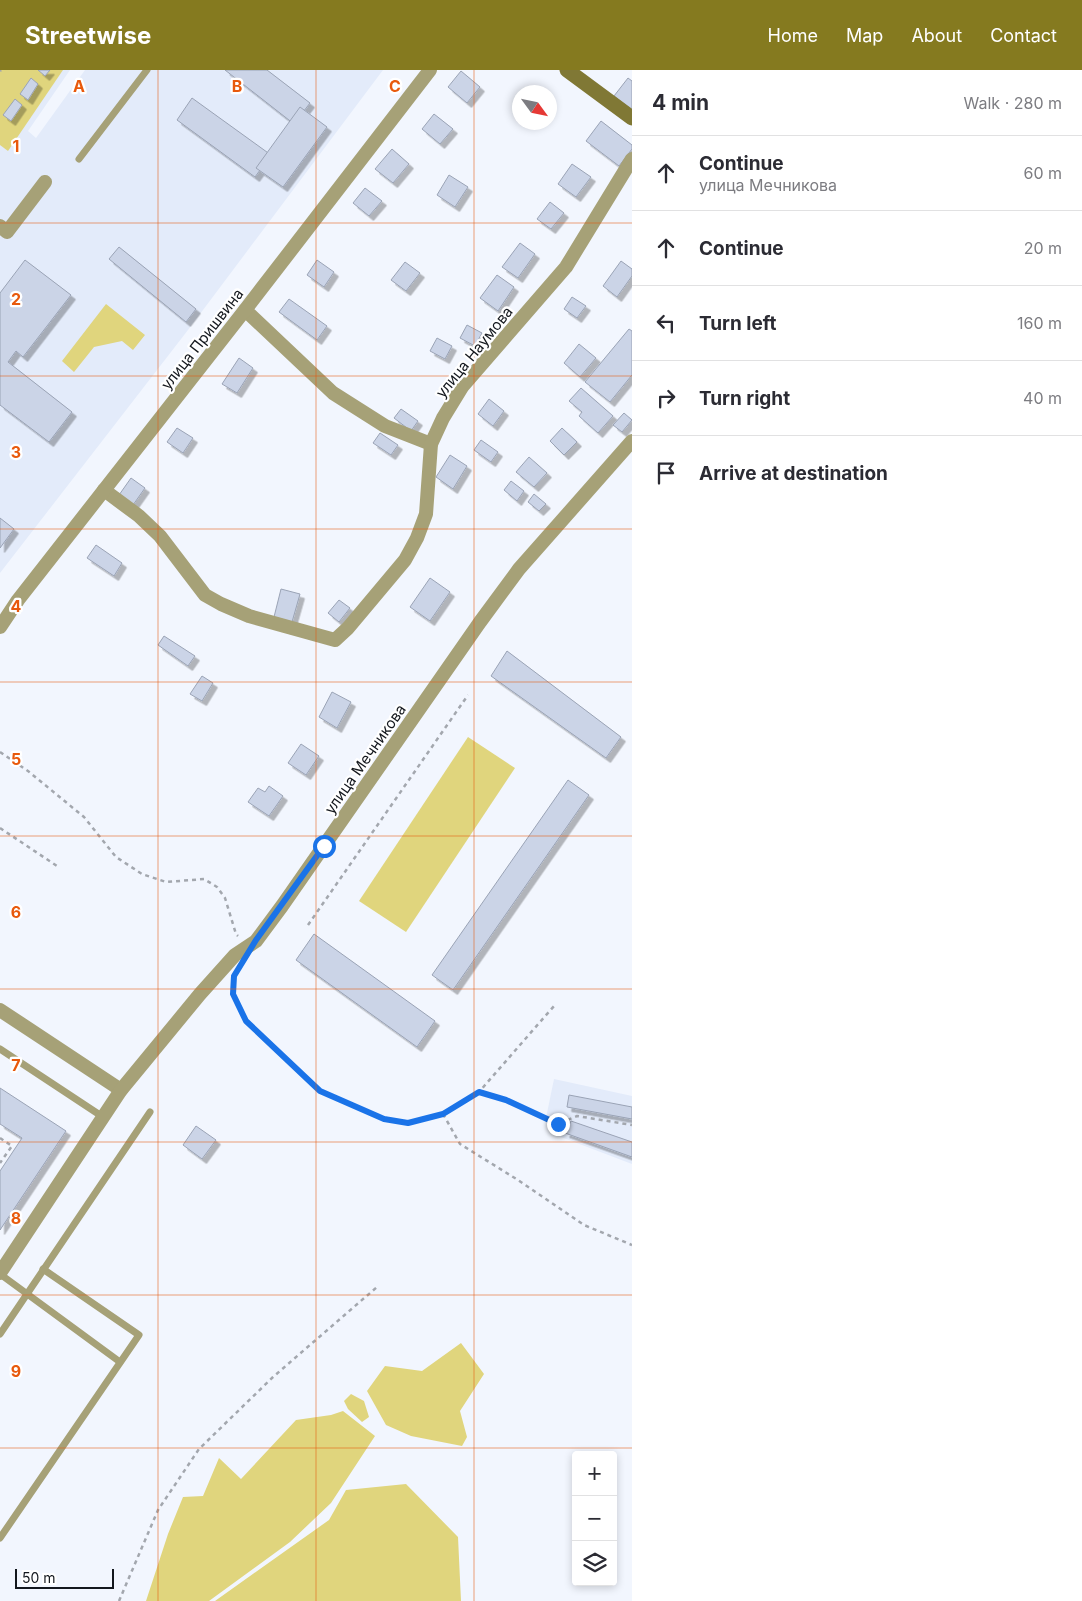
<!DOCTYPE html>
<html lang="en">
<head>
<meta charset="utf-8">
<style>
  :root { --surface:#fff; --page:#f7f7f7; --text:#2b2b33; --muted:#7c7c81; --line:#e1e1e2; --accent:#857a1f }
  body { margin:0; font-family:Inter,sans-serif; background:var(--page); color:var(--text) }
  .controls { position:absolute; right:15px; bottom:15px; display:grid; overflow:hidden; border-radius:5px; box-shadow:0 2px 8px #0003 }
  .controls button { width:45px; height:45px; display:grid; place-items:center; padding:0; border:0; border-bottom:1px solid var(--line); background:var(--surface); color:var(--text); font:25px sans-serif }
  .compass { position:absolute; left:512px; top:15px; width:45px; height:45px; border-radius:50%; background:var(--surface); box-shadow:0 2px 8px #0003; rotate:123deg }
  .scale { position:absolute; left:15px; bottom:12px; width:99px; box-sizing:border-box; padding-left:5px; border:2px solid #13171d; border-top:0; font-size:14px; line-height:18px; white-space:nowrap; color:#13171d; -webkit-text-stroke:4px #fff; paint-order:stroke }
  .stop { position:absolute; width:15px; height:15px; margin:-11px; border:4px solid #1a73e8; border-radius:50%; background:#fff }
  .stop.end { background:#1a73e8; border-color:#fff; box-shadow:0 1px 5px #0008 }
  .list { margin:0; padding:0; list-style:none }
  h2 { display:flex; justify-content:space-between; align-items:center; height:65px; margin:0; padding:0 20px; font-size:21px }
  h2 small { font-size:16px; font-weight:400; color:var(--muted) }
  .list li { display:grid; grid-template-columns:32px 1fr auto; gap:15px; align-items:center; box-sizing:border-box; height:75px; padding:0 20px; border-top:1px solid var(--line) }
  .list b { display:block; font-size:19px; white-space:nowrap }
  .list p { margin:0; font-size:16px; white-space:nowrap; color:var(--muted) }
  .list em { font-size:16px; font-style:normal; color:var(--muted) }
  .icon { flex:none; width:28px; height:28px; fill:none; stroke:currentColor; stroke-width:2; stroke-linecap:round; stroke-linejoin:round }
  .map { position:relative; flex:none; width:632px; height:1531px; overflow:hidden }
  header { display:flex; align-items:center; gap:30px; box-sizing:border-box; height:70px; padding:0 25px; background:var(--accent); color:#fff }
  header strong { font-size:24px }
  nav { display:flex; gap:28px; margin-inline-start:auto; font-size:18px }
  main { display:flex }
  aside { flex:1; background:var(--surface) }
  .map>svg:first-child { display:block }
</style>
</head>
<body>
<header>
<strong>Streetwise</strong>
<nav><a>Home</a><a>Map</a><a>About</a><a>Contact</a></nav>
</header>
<main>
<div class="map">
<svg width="632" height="1531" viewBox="0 0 632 1531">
  <defs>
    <filter id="shadow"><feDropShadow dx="4.5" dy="4.5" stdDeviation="0" flood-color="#0004"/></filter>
  </defs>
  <rect width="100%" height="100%" fill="#f2f6fe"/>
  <g fill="#e3ebfa">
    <path d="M0,0H70L28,61L36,68L85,0H383L188,260L0,503Z"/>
    <path d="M554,1009L632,1026V1094L561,1067L565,1053L546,1048Z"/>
  </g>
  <g fill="#e0d57d">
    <path d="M0,0H63L8,81L0,75Z"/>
    <path d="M106,234L145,265L133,280L122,271L94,277L74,302L62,291Z"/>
    <path d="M468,667L515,698L406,862L359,831Z"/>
    <path d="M461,1273L484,1304L460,1341L467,1367L462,1376L411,1366L386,1355L367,1321L385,1296L422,1301Z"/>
    <path d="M351,1324L364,1331L369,1347L362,1352L348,1339L344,1331Z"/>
    <path d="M343,1341L375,1366L331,1433L290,1472L209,1531H146L168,1464L183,1427L203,1426L219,1388L241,1409L296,1350L331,1345Z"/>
    <path d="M406,1414L458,1467L461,1531H215L329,1450L346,1420Z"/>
  </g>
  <g fill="#cbd4e7" stroke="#9aa3b5" filter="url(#shadow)">
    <path d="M38,0H50L45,6Z"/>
    <path d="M225,0H267L310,33L294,54Z"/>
    <path d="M461,1L480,17L467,33L448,17Z"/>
    <path d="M31,8L38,14L28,30L20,24Z"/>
    <path d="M628,8L632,11V40L614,26Z"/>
    <path d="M192,28L271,85L255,107L177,50Z"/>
    <path d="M15,29L22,35L11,51L3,45Z"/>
    <path d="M300,37L327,57L283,117L256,98Z"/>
    <path d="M434,44L453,59L440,74L422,59Z"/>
    <path d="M601,51L632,75V79L619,96L586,71Z"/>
    <path d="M392,79L409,94L393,113L375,99Z"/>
    <path d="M572,94L591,107L576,127L558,114Z"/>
    <path d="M449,105L468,117L455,137L437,125Z"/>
    <path d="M365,118L382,131L369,146L353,133Z"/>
    <path d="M550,132L564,143L551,159L537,149Z"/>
    <path d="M520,173L535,184L518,208L502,197Z"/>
    <path d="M119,177L196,239L186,252L109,189Z"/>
    <path d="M25,190L71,225L23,287L16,281L8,292L72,342L49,372L0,335V223Z"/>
    <path d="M317,190L334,202L324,217L307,205Z"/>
    <path d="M621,191L632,199V206L617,227L603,216Z"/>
    <path d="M405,192L420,203L406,221L391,210Z"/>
    <path d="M497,205L514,217L498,241L480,228Z"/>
    <path d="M572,227L586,236L577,248L564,239Z"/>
    <path d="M289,229L327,256L317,270L279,242Z"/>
    <path d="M467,255L482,263L475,276L460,268Z"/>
    <path d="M629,259L632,261V305L610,332L585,312Z"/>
    <path d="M437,268L452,276L445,289L430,281Z"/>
    <path d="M579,274L596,288L580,307L564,293Z"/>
    <path d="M239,288L253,298L237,323L222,314Z"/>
    <path d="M581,318L613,346L598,363L579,346L582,342L569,331Z"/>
    <path d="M489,329L504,341L493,356L478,344Z"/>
    <path d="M401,339L418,351L411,361L394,348Z"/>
    <path d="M624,343L632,350L622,362L613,355Z"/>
    <path d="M177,358L193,368L183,383L167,372Z"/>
    <path d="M562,358L577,372L564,385L550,371Z"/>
    <path d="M380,363L398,375L391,385L373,373Z"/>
    <path d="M481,370L498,382L491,392L474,380Z"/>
    <path d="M450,385L467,396L453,419L436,407Z"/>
    <path d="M529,387L547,403L534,417L516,402Z"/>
    <path d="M131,408L145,418L133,435L119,425Z"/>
    <path d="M511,411L524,421L517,431L504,420Z"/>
    <path d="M534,424L546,434L539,441L528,432Z"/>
    <path d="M0,448L14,459L0,478Z"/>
    <path d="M96,475L122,493L114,506L87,488Z"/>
    <path d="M430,508L450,522L430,551L410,537Z"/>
    <path d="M281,519L300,524L292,552L274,547Z"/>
    <path d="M339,530L350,538L339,552L328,543Z"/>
    <path d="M164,566L195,586L188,596L158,575Z"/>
    <path d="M507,581L621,667L606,688L491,606Z"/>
    <path d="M202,606L213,613L202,631L190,624Z"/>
    <path d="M332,622L351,632L337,658L319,647Z"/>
    <path d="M301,674L319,686L306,705L288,693Z"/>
    <path d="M568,710L589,725L453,920L432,905Z"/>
    <path d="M269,716L283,726L269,746L248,732L258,718L265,722Z"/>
    <path d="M314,864L435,951L417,977L296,890Z"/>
    <path d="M0,1018L66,1061L0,1160V1101L22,1068L0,1054Z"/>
    <path d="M569,1025L632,1037V1049L567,1037Z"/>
    <path d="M571,1051L632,1072V1087L565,1063Z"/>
    <path d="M196,1056L216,1070L202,1089L183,1075Z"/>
  </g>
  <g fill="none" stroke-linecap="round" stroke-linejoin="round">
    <g stroke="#a3a7ae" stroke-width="2.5" stroke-dasharray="4 4" stroke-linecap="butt">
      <path d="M0,1L1,0"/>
      <path d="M0,682L28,701L84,747L116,787L142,804L166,812L204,809L217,817L225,828L236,864L238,866"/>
      <path d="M0,758L57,796"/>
      <path d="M308,855L468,625"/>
      <path d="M234,906L233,924L246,951L320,1021L385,1049L408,1053L443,1044L479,1022L554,936"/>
      <path d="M479,1022L506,1030L558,1054L577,1046L632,1055"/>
      <path d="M443,1044L460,1074L518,1110L584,1155L632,1175"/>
      <path d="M0,1068L12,1076L0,1093"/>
      <path d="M119,1531L158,1440L199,1379L273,1307L377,1217"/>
    </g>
    <g stroke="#a6a177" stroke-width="7">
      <path d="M79,89L147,0"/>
      <path d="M0,979L103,1047"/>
      <path d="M0,1204L120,1292"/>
      <path d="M0,1264L150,1042"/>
      <path d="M0,1468L139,1265L43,1199"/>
    </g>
    <g stroke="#a6a177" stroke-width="14">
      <path d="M0,156L7,162L45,112"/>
      <path d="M245,240L333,323L385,356L431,374"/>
      <path d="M104,420L139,446L160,466L205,525L221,534L249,546L335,570L348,558L405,490L417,468L426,444L431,374L443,348L462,317L566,197L632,89"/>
      <path d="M0,557L18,530L245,240L430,0"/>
      <path d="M0,940L121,1020"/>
      <path d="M0,1203L121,1020L200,924L235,885L256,871L282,836L480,552L519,499L632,371"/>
    </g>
    <path stroke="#807835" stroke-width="15" d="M567,0L632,48"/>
  </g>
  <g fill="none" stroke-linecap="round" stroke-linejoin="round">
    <path stroke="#1a73e8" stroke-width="6" d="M324,776L256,870L234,906L233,924L246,951L320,1021L384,1049L408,1053L443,1044L479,1022L506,1030L558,1054"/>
  </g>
  <path fill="none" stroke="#e8590c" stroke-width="1" stroke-opacity="0.55" d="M158,0V1531M316,0V1531M474,0V1531M0,153H632M0,306H632M0,459H632M0,612H632M0,766H632M0,919H632M0,1072H632M0,1225H632M0,1378H632"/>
  <g text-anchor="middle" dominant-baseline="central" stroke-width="4.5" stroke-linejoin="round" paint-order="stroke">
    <g font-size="15" fill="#13171d" stroke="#fff">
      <text transform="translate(202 269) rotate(-52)">улица Пришвина</text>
      <text transform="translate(474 282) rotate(-51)">улица Наумова</text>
      <text transform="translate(365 689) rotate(-55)">улица Мечникова</text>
    </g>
  </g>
  <g font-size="16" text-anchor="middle" font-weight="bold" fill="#e8590c" stroke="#fff" stroke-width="4.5" stroke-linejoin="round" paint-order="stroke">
    <text x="79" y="22">A</text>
    <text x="237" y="22">B</text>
    <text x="395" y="22">C</text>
    <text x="16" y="82">1</text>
    <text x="16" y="235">2</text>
    <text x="16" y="388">3</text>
    <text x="16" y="542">4</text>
    <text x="16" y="695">5</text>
    <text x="16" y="848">6</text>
    <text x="16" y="1001">7</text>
    <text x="16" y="1154">8</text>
    <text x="16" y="1307">9</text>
  </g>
</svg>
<div class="controls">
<button>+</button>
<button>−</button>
<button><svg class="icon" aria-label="layers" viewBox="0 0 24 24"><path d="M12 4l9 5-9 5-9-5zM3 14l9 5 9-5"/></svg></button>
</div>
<svg class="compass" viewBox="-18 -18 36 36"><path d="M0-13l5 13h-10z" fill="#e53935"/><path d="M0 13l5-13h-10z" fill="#7c7c81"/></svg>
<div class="scale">50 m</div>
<div class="stop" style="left:324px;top:776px"></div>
<div class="stop end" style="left:558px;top:1054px"></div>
</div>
<aside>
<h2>4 min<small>Walk · 280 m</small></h2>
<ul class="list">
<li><svg class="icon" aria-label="ahead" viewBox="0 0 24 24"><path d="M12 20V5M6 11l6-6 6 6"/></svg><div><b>Continue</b><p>улица Мечникова</p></div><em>60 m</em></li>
<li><svg class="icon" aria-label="ahead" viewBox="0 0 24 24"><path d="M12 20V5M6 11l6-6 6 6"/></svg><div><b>Continue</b></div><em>20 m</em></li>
<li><svg class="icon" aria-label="left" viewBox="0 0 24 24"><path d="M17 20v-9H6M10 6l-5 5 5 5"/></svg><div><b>Turn left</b></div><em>160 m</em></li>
<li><svg class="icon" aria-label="right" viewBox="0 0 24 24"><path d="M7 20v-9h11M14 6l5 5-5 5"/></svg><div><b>Turn right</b></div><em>40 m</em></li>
<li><svg class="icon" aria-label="arrive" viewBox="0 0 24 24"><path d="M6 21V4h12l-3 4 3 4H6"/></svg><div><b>Arrive at destination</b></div></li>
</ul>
</aside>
</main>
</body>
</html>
